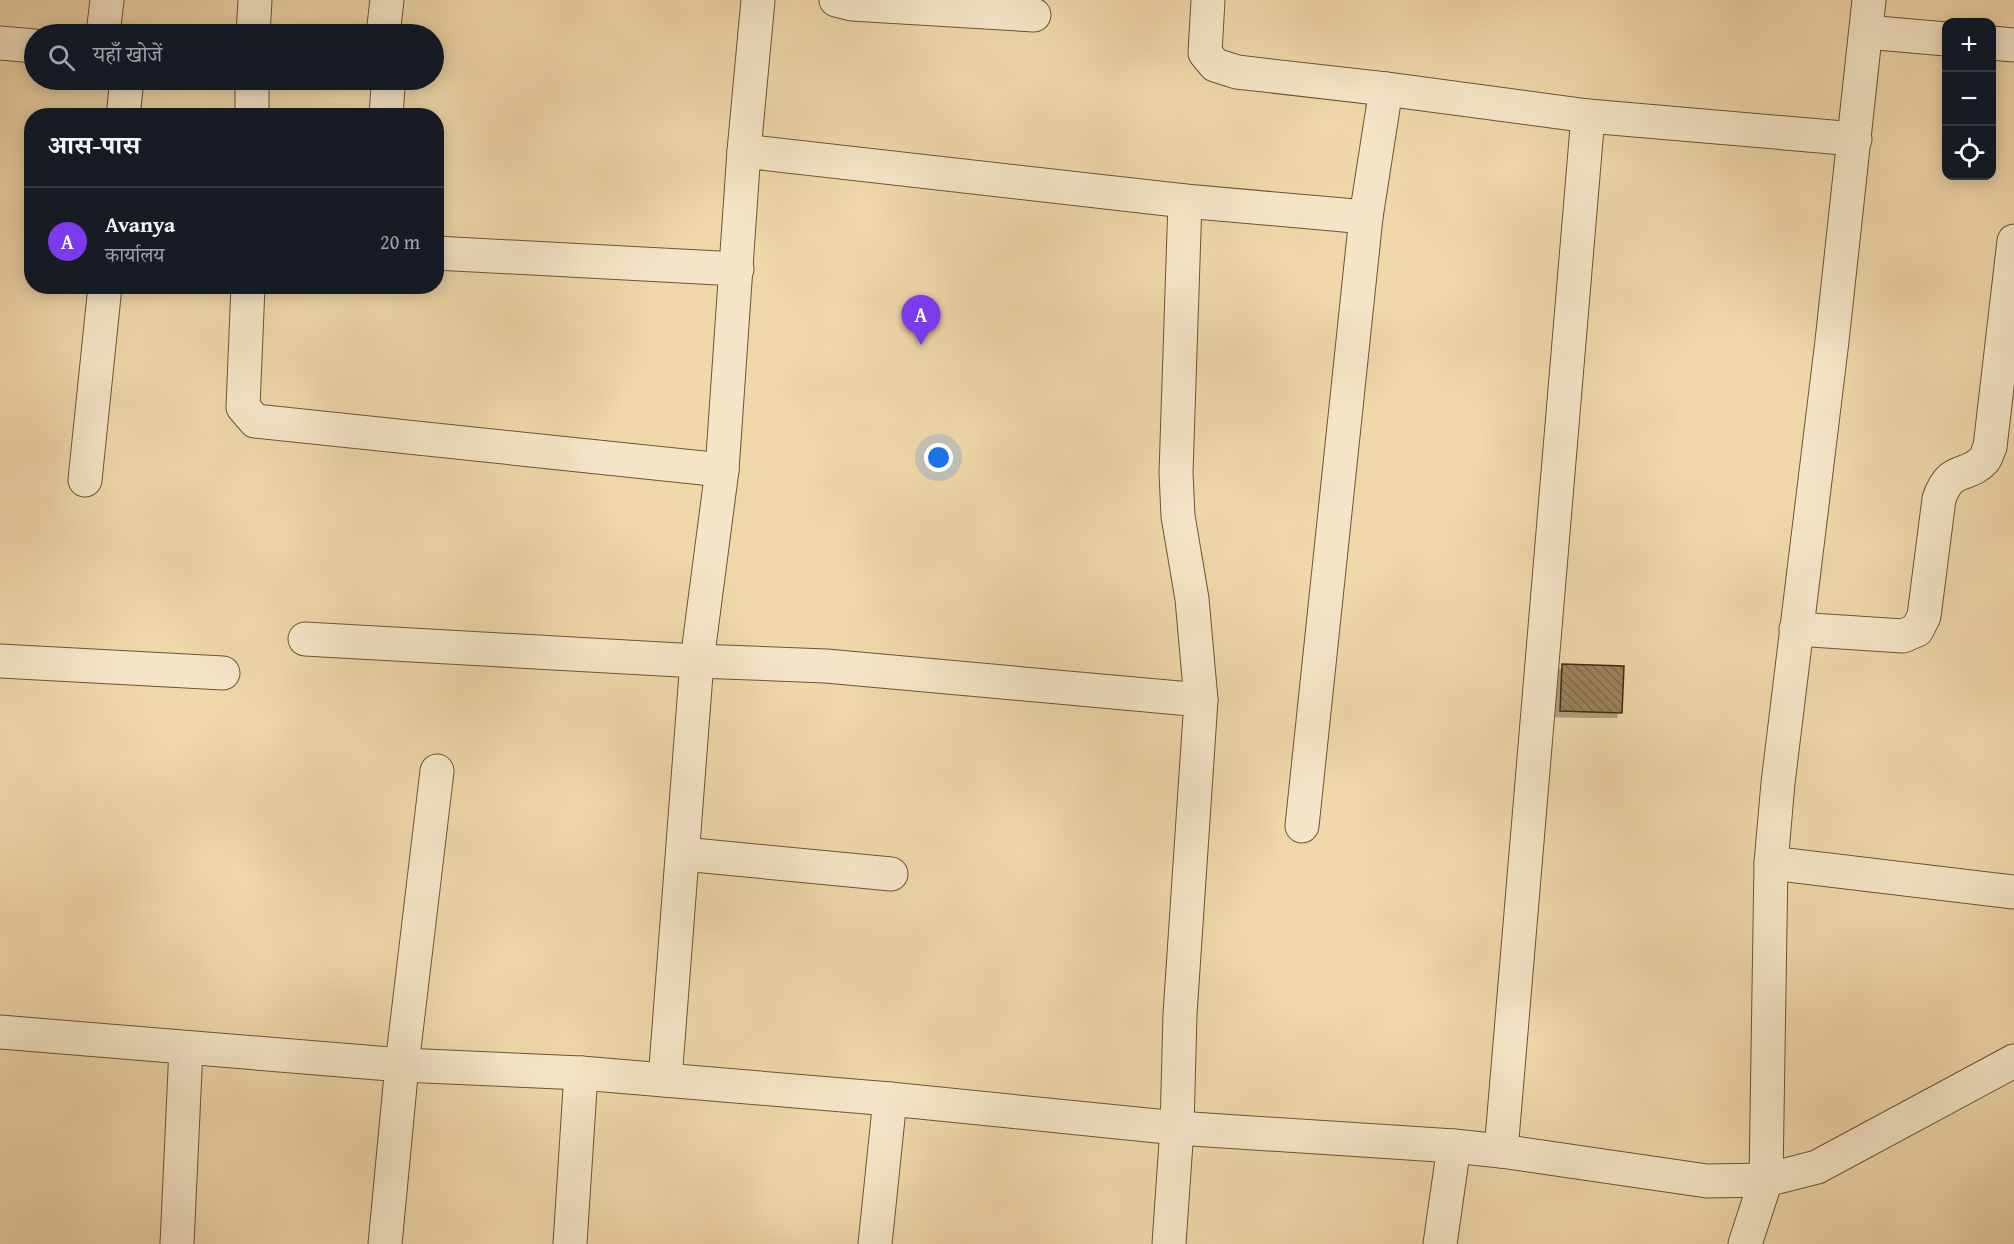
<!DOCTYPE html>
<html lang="hi">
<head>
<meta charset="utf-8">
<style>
  :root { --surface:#171b24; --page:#242831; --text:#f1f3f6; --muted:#9ea1a6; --line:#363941; --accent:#7c3aed }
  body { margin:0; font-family:"Gentium Book Plus","Noto Serif Devanagari",serif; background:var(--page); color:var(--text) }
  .controls { position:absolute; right:18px; top:18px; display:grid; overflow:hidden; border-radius:12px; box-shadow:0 3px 15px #0003 }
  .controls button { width:54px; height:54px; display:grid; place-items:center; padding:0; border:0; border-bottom:2px solid var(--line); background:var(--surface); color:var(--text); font:30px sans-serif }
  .you { position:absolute; left:939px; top:458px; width:21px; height:21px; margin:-15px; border:4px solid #fff; border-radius:50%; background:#1a73e8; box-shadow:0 0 0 9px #1a73e833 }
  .badge { display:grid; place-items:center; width:39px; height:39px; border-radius:50%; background:var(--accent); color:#fff; font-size:20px; font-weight:700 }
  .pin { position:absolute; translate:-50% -50px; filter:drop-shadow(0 2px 3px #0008) }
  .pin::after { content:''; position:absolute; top:32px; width:21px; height:18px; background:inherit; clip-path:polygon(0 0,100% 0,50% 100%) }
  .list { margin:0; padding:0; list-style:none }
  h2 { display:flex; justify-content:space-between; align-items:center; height:78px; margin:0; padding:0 24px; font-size:26px }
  h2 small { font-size:20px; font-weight:400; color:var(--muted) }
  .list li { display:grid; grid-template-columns:39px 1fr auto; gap:18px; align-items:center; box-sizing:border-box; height:108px; padding:0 24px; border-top:2px solid var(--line) }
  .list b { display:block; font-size:22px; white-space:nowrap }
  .list p { margin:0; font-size:20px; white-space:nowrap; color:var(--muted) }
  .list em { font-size:20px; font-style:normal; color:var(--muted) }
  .icon { flex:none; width:33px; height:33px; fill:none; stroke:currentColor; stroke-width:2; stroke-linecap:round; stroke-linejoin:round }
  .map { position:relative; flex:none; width:2014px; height:1244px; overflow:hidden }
  .search { position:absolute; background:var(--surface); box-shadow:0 3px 15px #0003; left:24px; top:24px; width:420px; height:66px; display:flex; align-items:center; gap:15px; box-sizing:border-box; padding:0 21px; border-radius:33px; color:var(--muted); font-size:22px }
  .panel { position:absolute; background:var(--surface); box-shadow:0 3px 15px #0003; left:24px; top:108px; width:420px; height:186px; border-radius:24px }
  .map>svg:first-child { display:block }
</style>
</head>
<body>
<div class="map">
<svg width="2014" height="1244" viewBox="0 0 2014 1244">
  <defs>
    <pattern id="building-back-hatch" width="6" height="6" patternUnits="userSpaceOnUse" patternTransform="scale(1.5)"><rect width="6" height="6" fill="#9b835e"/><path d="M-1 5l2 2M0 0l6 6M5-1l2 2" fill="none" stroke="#806b4c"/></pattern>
    <filter id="shadow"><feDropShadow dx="-5.5" dy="5.5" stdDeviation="0" flood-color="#0004"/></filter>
  </defs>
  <rect width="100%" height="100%" fill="#efd7aa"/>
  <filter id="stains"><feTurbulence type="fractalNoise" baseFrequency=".00333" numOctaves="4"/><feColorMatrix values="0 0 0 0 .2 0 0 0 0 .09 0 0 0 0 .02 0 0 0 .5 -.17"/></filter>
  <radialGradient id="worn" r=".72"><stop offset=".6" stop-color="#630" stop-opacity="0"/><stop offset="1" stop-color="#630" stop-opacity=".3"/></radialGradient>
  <path fill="url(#building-back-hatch)" stroke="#41290c" stroke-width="1.5" filter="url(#shadow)" d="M1562,664L1624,666L1622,713L1560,711Z"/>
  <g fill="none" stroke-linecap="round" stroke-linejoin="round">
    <g stroke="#6c5434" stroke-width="35">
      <g id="minor">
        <path d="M836,0L852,4L1034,15"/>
        <path d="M1208,0L1205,53L1215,65L1237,72L1386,89L1588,116"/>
        <path d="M1866,32L1946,39"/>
        <path d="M103,34L107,0"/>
        <path d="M253,34L255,0"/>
        <path d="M383,34L387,0"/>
        <path d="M0,43L34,46"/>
        <path d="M1992,43L2014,45"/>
        <path d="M385,80L388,87L386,116"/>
        <path d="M123,116L127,80"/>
        <path d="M252,116V80"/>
        <path d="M744,151L1185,201L1366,217"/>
        <path d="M1185,201L1176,473L1178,516L1192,599L1201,700"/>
        <path d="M436,253L737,269"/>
        <path d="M248,286L243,407L255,421L722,470"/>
        <path d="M85,480L105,286"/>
        <path d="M1796,629L1903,636L1917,630L1924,616L1939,499C1951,464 1967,479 1984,460C1987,457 1988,450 1990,447L2014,241"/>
        <path d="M305,639L697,661L826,666L1201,700L1180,1014L1177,1128L1169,1244"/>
        <path d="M0,661L223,673"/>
        <path d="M1302,826L1366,217L1386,89"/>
        <path d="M683,854L891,874"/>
        <path d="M1771,863L2014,892"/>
        <path d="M0,1032L402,1065L581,1073L890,1099L1177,1128L1454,1146L1501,1151L1707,1181L1766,1180L1817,1167L2014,1061"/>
        <path d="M665,1080L697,661L722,470L744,151L758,0"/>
        <path d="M1501,1151L1588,116L1855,139"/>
        <path d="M177,1244L186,1048"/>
        <path d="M385,1244L402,1065L437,771"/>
        <path d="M570,1244L581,1073"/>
        <path d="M875,1244L890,1099"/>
        <path d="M1440,1244L1454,1146"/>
        <path d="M1745,1244L1766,1180L1771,863L1778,783L1832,341L1869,0"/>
      </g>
    </g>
    <use href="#minor" stroke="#f5e5c8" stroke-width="33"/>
  </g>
  <rect width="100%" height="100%" filter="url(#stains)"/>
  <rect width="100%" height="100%" fill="url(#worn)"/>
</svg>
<div class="controls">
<button>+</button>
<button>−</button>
<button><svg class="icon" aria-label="locate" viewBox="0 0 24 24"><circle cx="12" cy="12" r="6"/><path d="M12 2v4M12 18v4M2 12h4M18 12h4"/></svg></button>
</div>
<div class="you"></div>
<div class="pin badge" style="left:921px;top:345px">A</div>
<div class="search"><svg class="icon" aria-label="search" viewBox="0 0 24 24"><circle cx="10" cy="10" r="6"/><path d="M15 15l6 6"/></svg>यहाँ खोजें</div>
<section class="panel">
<h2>आस-पास<small></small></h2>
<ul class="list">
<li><span class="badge">A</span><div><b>Avanya</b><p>कार्यालय</p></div><em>20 m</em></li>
</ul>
</section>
</div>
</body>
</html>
